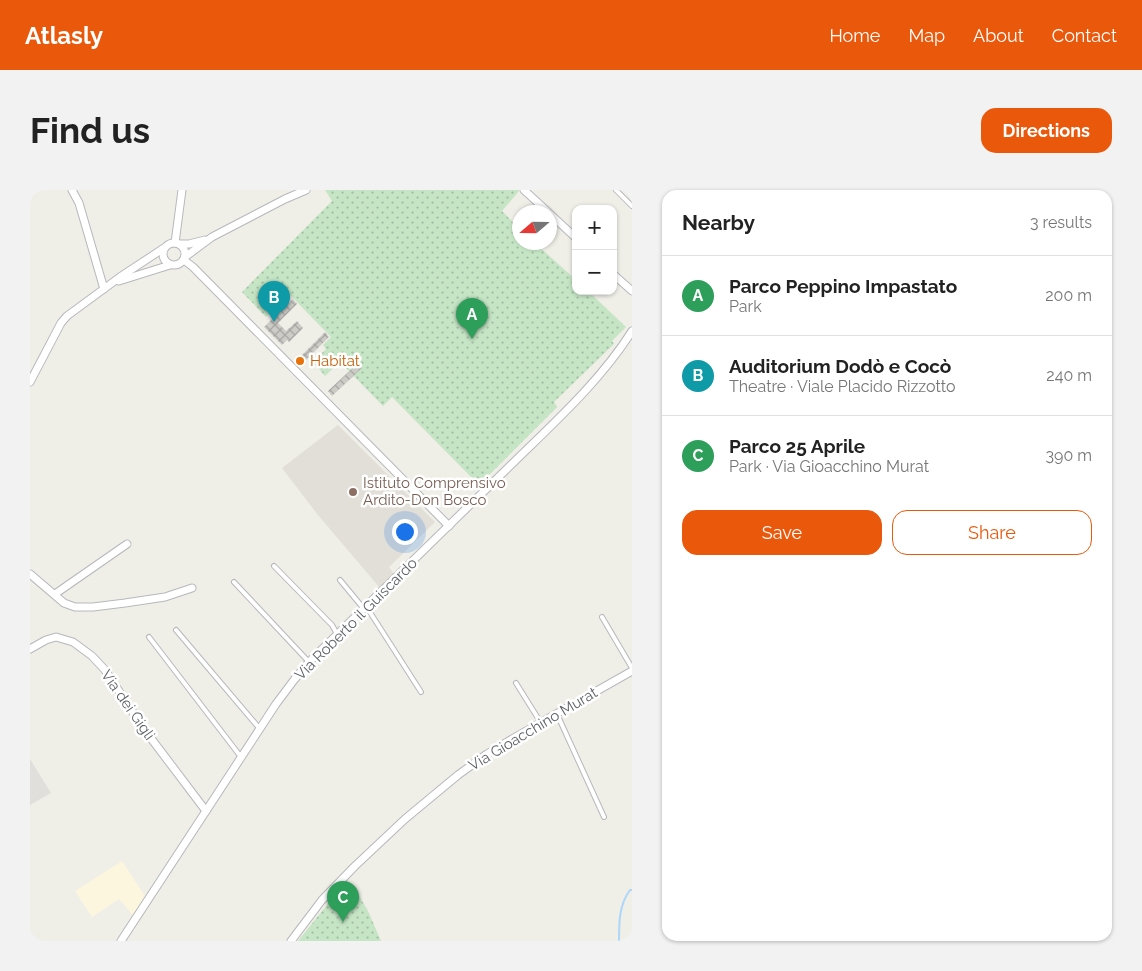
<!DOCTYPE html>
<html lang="en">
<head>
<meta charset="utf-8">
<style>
  :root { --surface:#fff; --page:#f2f2f2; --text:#222; --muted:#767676; --line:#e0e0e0; --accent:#ea580c }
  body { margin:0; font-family:Raleway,sans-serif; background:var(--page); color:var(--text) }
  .controls { position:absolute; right:15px; top:15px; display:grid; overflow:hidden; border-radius:10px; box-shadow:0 1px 4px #0004 }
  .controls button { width:45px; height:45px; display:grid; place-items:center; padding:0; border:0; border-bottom:1px solid var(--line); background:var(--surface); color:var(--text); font:25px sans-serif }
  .compass { position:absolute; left:482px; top:15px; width:45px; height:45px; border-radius:50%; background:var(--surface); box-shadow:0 1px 4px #0004; rotate:250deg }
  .you { position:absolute; left:374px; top:341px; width:18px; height:18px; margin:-12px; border:4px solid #fff; border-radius:50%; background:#1a73e8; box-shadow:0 0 0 8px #1a73e833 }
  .badge { display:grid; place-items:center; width:32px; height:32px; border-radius:50%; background:var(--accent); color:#fff; font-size:16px; font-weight:700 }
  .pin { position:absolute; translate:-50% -41px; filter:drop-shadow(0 1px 2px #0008) }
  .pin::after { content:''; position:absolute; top:26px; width:18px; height:15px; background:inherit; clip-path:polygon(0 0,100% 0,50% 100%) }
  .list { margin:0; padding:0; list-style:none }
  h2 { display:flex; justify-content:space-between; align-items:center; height:65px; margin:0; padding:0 20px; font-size:21px }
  h2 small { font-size:16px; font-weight:400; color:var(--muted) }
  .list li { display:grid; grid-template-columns:32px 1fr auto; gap:15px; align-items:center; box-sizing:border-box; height:80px; padding:0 20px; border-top:1px solid var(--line) }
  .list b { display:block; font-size:19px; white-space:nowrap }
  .list p { margin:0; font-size:16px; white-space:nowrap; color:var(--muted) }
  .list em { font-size:16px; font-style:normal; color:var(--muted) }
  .actions { display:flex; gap:10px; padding:15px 20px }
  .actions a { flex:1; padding:11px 0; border:1px solid var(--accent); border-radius:15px; text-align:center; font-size:18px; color:var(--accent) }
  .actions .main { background:var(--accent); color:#fff }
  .map { position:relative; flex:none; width:602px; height:751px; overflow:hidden; border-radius:15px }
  header { display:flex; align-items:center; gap:30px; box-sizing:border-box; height:70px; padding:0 25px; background:var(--accent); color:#fff }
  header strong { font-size:24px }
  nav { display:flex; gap:28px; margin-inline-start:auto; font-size:18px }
  .intro { display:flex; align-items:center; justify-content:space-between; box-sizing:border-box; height:120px; padding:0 30px }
  h1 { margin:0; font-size:35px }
  .button { padding:12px 22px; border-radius:15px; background:var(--accent); color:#fff; font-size:18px; font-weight:700 }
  main { display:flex; gap:30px; padding:0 30px }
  aside { flex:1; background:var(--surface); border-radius:15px; box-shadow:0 1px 4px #0004 }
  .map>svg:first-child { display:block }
</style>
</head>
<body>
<header>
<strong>Atlasly</strong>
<nav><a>Home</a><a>Map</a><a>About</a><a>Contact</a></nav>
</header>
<div class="intro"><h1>Find us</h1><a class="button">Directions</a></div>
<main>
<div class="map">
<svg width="602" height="751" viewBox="0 0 602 751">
  <defs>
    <pattern id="park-dots" width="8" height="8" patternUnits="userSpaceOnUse" patternTransform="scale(1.25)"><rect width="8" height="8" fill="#c5e5c5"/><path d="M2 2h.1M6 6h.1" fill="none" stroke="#a3bda4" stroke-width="1.8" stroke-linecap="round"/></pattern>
    <pattern id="building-cross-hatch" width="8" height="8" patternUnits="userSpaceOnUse" patternTransform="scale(1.25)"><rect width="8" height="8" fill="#cdcbc6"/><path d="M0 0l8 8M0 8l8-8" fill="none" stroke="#aaa8a5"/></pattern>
  </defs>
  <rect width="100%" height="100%" fill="#efeee7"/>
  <path fill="#fcf6df" d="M92,671L115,706L103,725L89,709L62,727L45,701Z"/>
  <path fill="#e1dfdb" d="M0,569L21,603L0,615Z"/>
  <path fill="#e2dfd8" d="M308,235L405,332L359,377L364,384L350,398L288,325L252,278Z"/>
  <g fill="url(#park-dots)">
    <path d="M295,0H488L489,1L472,21L489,38L490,52L505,53L546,90V101H558L596,137L582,151L584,154L524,212L527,217L449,295L362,207L353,216L310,172L295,186L283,172L296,159L293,155L301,147L260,105L236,127L212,102L302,11Z"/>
    <path d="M324,697L338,721L351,751H268L309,700Z"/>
  </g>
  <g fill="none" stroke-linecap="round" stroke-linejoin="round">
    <path stroke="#acd7fa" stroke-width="2" d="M589,751C589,732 589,715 600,700H602"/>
  </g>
  <g fill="url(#building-cross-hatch)">
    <path d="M263,109L267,114L248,133L256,141L267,131L273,138L259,152L257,150L252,155L234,137Z"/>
    <path d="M295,142L299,147L271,175L267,170Z"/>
    <path d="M328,173L332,178L302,206L298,201Z"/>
  </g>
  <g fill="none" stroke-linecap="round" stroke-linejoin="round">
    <g stroke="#b7b8bc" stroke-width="6">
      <g id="service">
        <path d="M586,0L602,16"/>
        <path d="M244,376L298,431L302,435L307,444"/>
        <path d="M310,390L334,419"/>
        <path d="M204,392L279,472"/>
        <path d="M336,416L391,502"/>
        <path d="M572,427L602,478"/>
        <path d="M146,440L230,539"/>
        <path d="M119,447L211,567"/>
        <path d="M486,493L511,533"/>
        <path d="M527,524L574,627"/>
      </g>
    </g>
    <g stroke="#b7b8bc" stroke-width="9">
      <g id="minor">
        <path d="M42,0L49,13L74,99"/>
        <path d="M494,0L518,22"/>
        <path d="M520,24L546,48"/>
        <circle cx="144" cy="64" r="11"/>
        <path d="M145,53L152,0"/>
        <path d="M149,54H159L175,50"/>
        <path d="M155,67L182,47L255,9L276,0"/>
        <path d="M154,70L163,77L419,336"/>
        <path d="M583,84L602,101"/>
        <path d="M89,91L140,75"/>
        <path d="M0,192L31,133L37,126L90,87L134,58"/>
        <path d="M0,384L34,413L45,417H63L95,413L135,407L162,398"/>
        <path d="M25,404L97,354"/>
        <path d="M0,459L16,450L26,447L43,452L62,466L75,480L114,539L176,621"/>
        <path d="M91,751L246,514L264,490L279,472C348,404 417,338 486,270C527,230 571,190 602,141"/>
        <path d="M261,751L292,710L325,676L375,629L428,585L457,564L489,545L602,481"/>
      </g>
    </g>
    <use href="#service" stroke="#fff" stroke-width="4"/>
    <use href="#minor" stroke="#fff" stroke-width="7"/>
  </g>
  <circle fill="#e8710a" stroke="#fff" stroke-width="2" cx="270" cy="171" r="5"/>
  <circle fill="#8d6e63" stroke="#fff" stroke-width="2" cx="323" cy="302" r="5"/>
  <g text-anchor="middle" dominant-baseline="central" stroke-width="5" stroke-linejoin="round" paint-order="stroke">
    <g font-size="15" fill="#c56008" stroke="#fff" text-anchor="start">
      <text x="280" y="171">Habitat</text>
    </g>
    <g font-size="15" fill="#785e54" stroke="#fff" text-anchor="start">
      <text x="333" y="293">Istituto Comprensivo<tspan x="333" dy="17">Ardito-Don Bosco</tspan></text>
    </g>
    <g font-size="15" fill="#5e6166" stroke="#fff">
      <text transform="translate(326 429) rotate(-45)">Via Roberto il Guiscardo</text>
      <text transform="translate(98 515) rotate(55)">Via dei Gigli</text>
      <text transform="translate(503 539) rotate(-31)">Via Gioacchino Murat</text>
    </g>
  </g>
</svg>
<div class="controls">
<button>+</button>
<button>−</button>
</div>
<svg class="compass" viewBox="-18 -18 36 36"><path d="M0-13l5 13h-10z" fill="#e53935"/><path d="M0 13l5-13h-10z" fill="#767676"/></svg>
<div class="you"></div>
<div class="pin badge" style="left:442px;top:149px;background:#2e9e5b">A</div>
<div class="pin badge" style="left:244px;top:132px;background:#0f9aa8">B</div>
<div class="pin badge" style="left:313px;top:732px;background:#2e9e5b">C</div>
</div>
<aside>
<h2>Nearby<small>3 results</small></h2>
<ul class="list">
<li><span class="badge" style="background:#2e9e5b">A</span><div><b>Parco Peppino Impastato</b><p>Park</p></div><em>200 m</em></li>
<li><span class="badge" style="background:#0f9aa8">B</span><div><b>Auditorium Dodò e Cocò</b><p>Theatre · Viale Placido Rizzotto</p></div><em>240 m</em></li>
<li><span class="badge" style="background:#2e9e5b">C</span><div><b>Parco 25 Aprile</b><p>Park · Via Gioacchino Murat</p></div><em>390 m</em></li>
</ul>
<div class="actions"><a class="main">Save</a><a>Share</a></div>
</aside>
</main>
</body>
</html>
